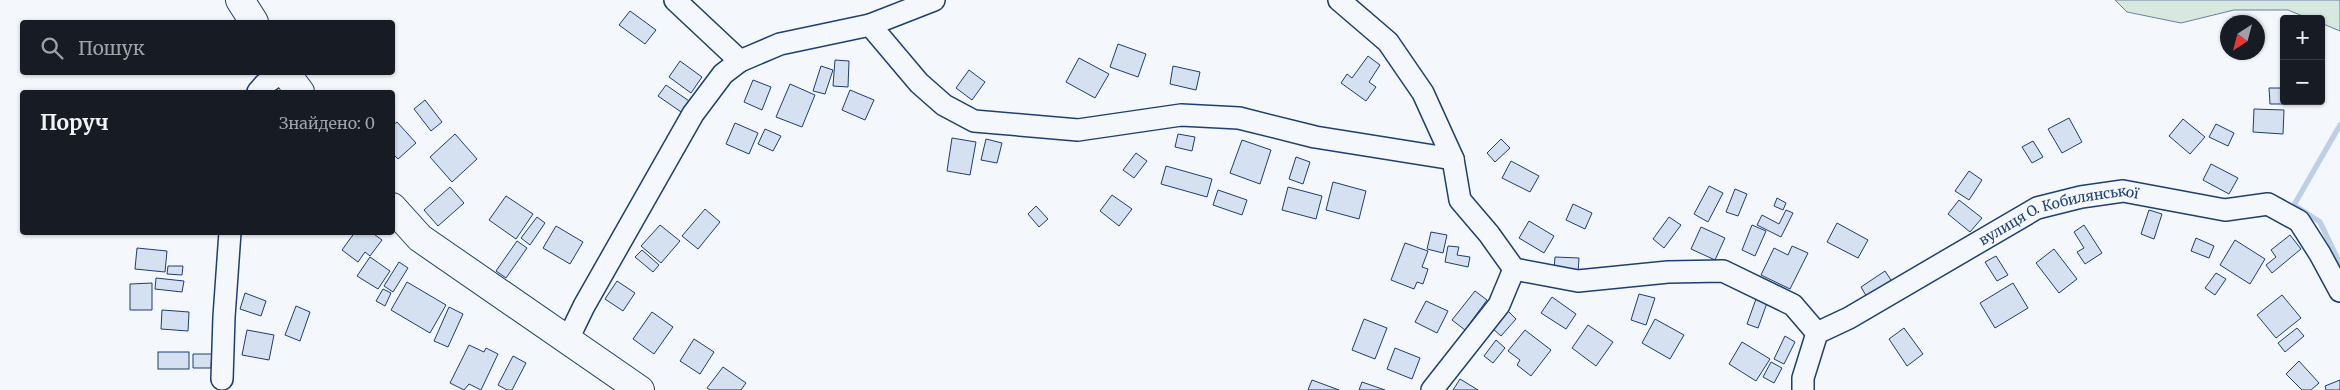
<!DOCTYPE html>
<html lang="uk">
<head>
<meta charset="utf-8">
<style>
  :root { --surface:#171b24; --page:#20242c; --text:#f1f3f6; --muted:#9ea1a6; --line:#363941 }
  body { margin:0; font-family:Merriweather,serif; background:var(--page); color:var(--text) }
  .controls { position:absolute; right:15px; top:15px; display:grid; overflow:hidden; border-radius:5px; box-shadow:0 1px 4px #0004 }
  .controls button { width:45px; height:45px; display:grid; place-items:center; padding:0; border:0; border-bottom:1px solid var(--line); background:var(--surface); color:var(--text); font:25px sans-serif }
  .compass { position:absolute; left:2220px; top:15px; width:45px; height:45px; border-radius:50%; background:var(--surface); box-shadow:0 1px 4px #0004; rotate:216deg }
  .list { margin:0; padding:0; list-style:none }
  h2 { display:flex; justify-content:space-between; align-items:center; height:65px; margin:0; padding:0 20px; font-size:21px }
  h2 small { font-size:16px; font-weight:400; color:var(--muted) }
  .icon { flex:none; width:28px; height:28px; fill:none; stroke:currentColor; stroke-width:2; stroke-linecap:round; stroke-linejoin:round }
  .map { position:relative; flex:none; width:2340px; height:390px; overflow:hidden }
  .search { position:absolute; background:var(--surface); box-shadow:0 1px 4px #0004; left:20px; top:20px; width:375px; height:55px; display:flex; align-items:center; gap:12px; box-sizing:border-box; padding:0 18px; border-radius:5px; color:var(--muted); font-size:19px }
  .panel { position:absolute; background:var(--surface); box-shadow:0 1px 4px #0004; left:20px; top:90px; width:375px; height:145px; border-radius:5px }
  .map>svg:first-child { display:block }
</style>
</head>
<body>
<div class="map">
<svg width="2340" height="390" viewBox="0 0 2340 390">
  <rect width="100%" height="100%" fill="#f4f7fb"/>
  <path fill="#d7e8df" stroke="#687fa3" d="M2115,0H2340V31L2321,23V19H2310L2288,10H2234L2181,23L2127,12Z"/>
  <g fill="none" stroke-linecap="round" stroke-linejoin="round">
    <path stroke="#bed0e5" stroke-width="5.5" d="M2340,125L2294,205L2320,222L2340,264"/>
  </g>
  <g fill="#d5e0f0" stroke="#1d3f73">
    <path d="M630,11L656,30L645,44L619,25Z"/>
    <path d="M1118,44L1146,54L1138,77L1110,67Z"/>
    <path d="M1368,56L1380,65L1369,82L1376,87L1366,101L1341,83L1347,74L1352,78Z"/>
    <path d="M1079,58L1109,74L1095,98L1066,82Z"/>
    <path d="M835,60L849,61L848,87L833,86Z"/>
    <path d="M680,61L702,77L691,93L669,77Z"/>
    <path d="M821,66L833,70L825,94L813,91Z"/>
    <path d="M1173,66L1200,72L1196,90L1170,84Z"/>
    <path d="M969,70L985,82L972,100L956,88Z"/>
    <path d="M753,80L771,87L762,110L744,102Z"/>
    <path d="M790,84L815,95L802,127L776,117Z"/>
    <path d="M666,85L692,103L684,114L658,96Z"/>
    <path d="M2269,88H2284V101H2293V104H2270Z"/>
    <path d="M850,90L874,100L865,120L842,110Z"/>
    <path d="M425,100L442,122L431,131L414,109Z"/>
    <path d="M2254,109L2284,110L2283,134L2253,132Z"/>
    <path d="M2069,118L2082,142L2062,153L2048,129Z"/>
    <path d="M2183,119L2205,137L2190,154L2169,136Z"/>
    <path d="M397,122L416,143L398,159L392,153V126Z"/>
    <path d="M735,123L758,133L749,154L726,144Z"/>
    <path d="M2216,124L2234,133L2228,146L2209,137Z"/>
    <path d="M765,129L781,136L773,151L758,144Z"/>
    <path d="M455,134L477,159L452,182L430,157Z"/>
    <path d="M1178,134L1195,137L1192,151L1175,147Z"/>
    <path d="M952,138L976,142L970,175L947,171Z"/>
    <path d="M986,139L1002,143L997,163L981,160Z"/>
    <path d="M1501,139L1510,148L1495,162L1487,153Z"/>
    <path d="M1242,140L1271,150L1260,184L1230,173Z"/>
    <path d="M2033,141L2043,157L2032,163L2022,147Z"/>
    <path d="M1136,153L1147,161L1134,178L1123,170Z"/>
    <path d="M1296,157L1310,162L1303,184L1289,179Z"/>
    <path d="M1511,161L1539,176L1530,192L1502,178Z"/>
    <path d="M2211,164L2238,178L2229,194L2203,180Z"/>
    <path d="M1166,166L1212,179L1207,197L1161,184Z"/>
    <path d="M1969,171L1982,180L1969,200L1955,191Z"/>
    <path d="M1333,182L1366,191L1359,219L1326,210Z"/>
    <path d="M1709,186L1723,193L1708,222L1694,214Z"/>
    <path d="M450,187L464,203L438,226L424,210Z"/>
    <path d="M1288,187L1322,196L1316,219L1282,210Z"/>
    <path d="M1735,189L1747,194L1738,216L1726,212Z"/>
    <path d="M1218,190L1247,200L1242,215L1213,205Z"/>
    <path d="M1112,195L1132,209L1119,226L1100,211Z"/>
    <path d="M506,196L533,214L516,239L489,220Z"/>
    <path d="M1777,198L1786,203L1783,210L1774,206Z"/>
    <path d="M1959,200L1982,218L1970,232L1948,214Z"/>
    <path d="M1573,204L1592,213L1585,229L1566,220Z"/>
    <path d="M1036,206L1048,219L1039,227L1028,214Z"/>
    <path d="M705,209L720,222L698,249L682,236Z"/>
    <path d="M1786,210L1793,213L1781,237L1757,225L1762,215L1779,224Z"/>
    <path d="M2149,210L2162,214L2154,239L2141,234Z"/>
    <path d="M537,217L545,223L530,245L521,238Z"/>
    <path d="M1669,217L1681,225L1664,248L1653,239Z"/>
    <path d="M1529,221L1554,236L1544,253L1519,238Z"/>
    <path d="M1837,223L1868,240L1858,258L1827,242Z"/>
    <path d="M660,225L680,241L661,263L641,246Z"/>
    <path d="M1752,225L1766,231L1755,256L1742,250Z"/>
    <path d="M2084,225L2102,253L2085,264L2077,252L2084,248L2074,232Z"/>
    <path d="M556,226L583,242L570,264L543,248Z"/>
    <path d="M1701,227L1725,238L1715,260L1691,249Z"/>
    <path d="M355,232H371L382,240L370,256L365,252L358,262L342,250Z"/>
    <path d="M1431,232L1447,235L1443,253L1427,249Z"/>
    <path d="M2290,235L2301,249L2272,273L2266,265L2276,257L2271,250Z"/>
    <path d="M2196,238L2214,246L2209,258L2191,251Z"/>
    <path d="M2235,240L2265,259L2250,284L2220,265Z"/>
    <path d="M517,241L527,248L506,278L496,271Z"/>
    <path d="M1405,243L1428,251L1422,267L1428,269L1423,284L1417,282L1414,289L1391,280Z"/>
    <path d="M1448,246L1459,247L1457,255L1470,257L1468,267L1445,262Z"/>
    <path d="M1792,246L1808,253L1790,289L1761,275L1774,248L1788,255Z"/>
    <path d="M137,248L167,251L165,272L135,269Z"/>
    <path d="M2054,249L2077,279L2059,293L2036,263Z"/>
    <path d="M642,250L659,265L653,272L635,257Z"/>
    <path d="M1996,256L2008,275L1997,281L1985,262Z"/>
    <path d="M370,257L390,271L378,289L357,276Z"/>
    <path d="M1555,257L1579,258L1578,273L1554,271Z"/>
    <path d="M399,262L408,268L393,292L384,286Z"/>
    <path d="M168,266H183L182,275L167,274Z"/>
    <path d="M1885,271L1893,283L1868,299L1861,287Z"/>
    <path d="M2216,273L2226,279L2215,295L2205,288Z"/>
    <path d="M156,278L184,281L182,292L155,289Z"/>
    <path d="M617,281L635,293L623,311L605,299Z"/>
    <path d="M407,282L446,305L430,333L391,310Z"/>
    <path d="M152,283V310H130V284Z"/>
    <path d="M2013,283L2028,308L1995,328L1980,303Z"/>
    <path d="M383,289L391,293L385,306L376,301Z"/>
    <path d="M1475,291L1487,300L1465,330L1452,320Z"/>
    <path d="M245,293L266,301L261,316L240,309Z"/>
    <path d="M1639,294L1655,298L1646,325L1631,320Z"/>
    <path d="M2282,295L2301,318L2276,338L2257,315Z"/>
    <path d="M1552,297L1576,314L1566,329L1541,313Z"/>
    <path d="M1756,299L1767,303L1758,328L1747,324Z"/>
    <path d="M1426,301L1448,311L1437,333L1415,322Z"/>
    <path d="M296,306L310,312L300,341L285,335Z"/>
    <path d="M449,307L463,314L448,347L434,341Z"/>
    <path d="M162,310L189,312L188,331L161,329Z"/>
    <path d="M1508,311L1516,319L1501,336L1492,328Z"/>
    <path d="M652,312L673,327L654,354L633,339Z"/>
    <path d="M1364,319L1387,328L1375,359L1352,350Z"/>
    <path d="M1655,319L1684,335L1670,359L1642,343Z"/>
    <path d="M1588,325L1613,342L1596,366L1572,348Z"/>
    <path d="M1904,328L1923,354L1907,366L1889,339Z"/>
    <path d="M2297,328L2304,336L2285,352L2278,343Z"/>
    <path d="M247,330L274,335L269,360L242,355Z"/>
    <path d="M1525,330L1551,350L1531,376L1517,365L1520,360L1508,351Z"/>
    <path d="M1785,336L1795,342L1784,364L1774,359Z"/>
    <path d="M694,339L714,352L700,374L680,361Z"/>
    <path d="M1496,340L1505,348L1493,363L1484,356Z"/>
    <path d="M1742,342L1770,359L1756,381L1729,364Z"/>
    <path d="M469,345L484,352L486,348L498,354L481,390L469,384L464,390L450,383Z"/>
    <path d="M1395,348L1420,358L1412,379L1387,369Z"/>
    <rect x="158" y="352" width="31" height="17"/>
    <path d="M193,354H212L211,368H193Z"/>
    <path d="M513,356L526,363L512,390H507L498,385Z"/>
    <path d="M2299,361L2319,383L2311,390H2302L2286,374Z"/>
    <path d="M1771,362L1782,368L1774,383L1763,377Z"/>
    <path d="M723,367L746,383L741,390H710L707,388Z"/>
    <path d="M1460,379L1478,390H1453Z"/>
    <path d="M1312,380L1339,390H1308Z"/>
    <path d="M2340,380V390H2326L2325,386Z"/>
    <path d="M1362,382L1385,390H1359Z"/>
  </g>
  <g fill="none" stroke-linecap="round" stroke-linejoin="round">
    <g stroke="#1d3f73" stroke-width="24">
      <g id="minor">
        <path d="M675,0L740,61"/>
        <path d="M1339,0L1388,42L1423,93L1453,159L1460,200L1489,234L1514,269L1578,281L1668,272L1723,271L1793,305L1817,333"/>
        <path d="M870,25L919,83L944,105L974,121L1078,130L1181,115L1239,118L1315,137L1453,159"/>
        <path d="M258,92L265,84L282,72"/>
        <path d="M568,339L584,306L693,114L723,74L740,61L780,44L870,25L934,0"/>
        <path d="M222,379L224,317L230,232"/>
        <path d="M1432,390L1499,305L1514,269"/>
        <path id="s1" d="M1803,390V378L1817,333L1849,318L2037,208L2081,197L2123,191L2225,210L2268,204L2299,221L2320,254L2340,291"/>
      </g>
    </g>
    <g stroke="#1d3f73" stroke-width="30">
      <g id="major">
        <path d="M240,0L254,22"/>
        <path d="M285,72L300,92"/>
        <path d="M392,207L420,238L640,390"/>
      </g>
    </g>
    <use href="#minor" stroke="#f4f7fb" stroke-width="21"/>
    <use href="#major" stroke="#f4f7fb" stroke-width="28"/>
  </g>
  <g text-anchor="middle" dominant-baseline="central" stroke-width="4" stroke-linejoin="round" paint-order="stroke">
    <g font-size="14" fill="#1d3f73" stroke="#f4f7fb">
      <text stroke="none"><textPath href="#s1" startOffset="331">вулиця О. Кобилянської</textPath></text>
    </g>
  </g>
</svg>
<div class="controls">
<button>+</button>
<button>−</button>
</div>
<svg class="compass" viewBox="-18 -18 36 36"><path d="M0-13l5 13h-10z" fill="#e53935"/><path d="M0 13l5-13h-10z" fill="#9ea1a6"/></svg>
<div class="search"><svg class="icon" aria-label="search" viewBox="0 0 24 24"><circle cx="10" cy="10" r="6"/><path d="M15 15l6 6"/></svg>Пошук</div>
<section class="panel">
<h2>Поруч<small>Знайдено: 0</small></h2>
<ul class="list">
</ul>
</section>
</div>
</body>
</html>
